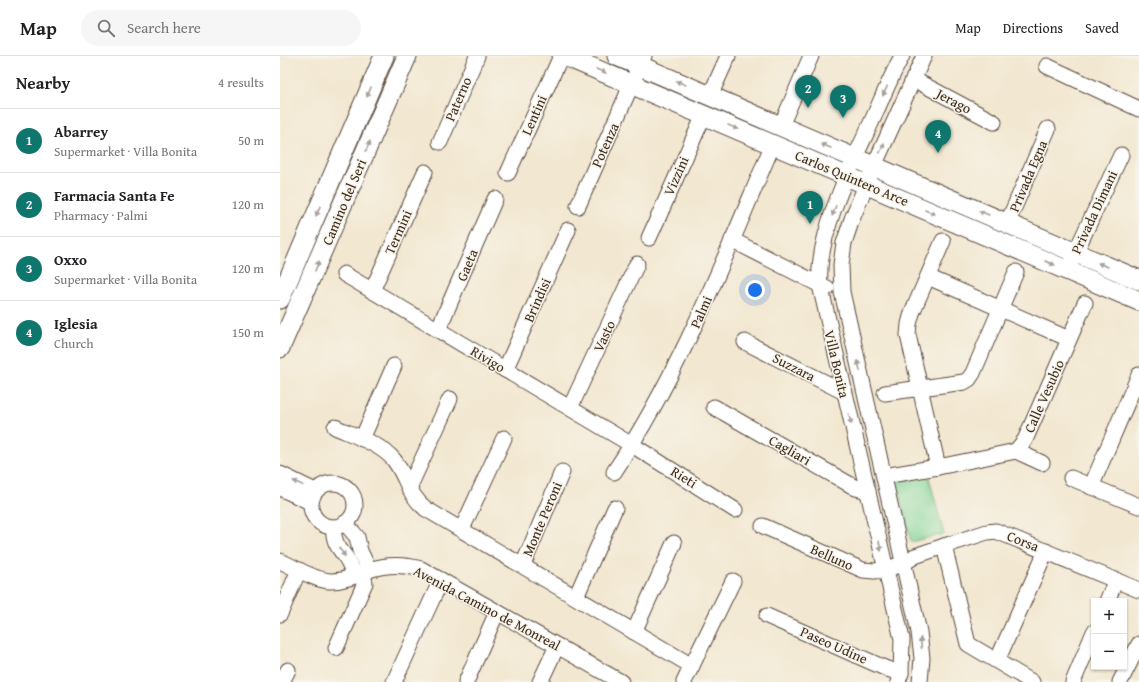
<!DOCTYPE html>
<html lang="en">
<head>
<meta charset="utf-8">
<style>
  :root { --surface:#fff; --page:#f6f6f6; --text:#202124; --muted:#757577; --line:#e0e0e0; --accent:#0f766e }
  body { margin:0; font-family:"Gentium Book Plus",serif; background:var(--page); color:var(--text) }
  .controls { position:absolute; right:12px; bottom:12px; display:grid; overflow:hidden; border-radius:0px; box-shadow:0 1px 3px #0004 }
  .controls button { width:36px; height:36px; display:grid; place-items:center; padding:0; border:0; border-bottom:1px solid var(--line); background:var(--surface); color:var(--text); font:20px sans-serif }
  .you { position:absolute; left:475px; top:234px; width:14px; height:14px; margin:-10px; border:3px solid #fff; border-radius:50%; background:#1a73e8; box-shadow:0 0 0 6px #1a73e833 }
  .badge { display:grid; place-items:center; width:26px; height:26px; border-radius:50%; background:var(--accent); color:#fff; font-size:13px; font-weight:700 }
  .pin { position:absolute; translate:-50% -33px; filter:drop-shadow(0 1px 2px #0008) }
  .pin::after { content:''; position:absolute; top:21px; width:14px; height:12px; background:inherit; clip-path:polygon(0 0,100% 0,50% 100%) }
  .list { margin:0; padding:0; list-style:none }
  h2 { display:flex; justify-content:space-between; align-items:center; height:52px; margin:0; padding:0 16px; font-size:17px }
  h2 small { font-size:13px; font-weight:400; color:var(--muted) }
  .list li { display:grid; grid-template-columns:26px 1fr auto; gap:12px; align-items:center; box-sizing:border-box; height:64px; padding:0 16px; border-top:1px solid var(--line) }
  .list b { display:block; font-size:15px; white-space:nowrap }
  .list p { margin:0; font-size:13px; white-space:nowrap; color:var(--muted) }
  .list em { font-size:13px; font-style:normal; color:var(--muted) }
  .icon { flex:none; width:22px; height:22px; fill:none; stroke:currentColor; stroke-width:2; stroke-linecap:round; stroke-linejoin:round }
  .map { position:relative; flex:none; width:859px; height:626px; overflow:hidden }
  header { display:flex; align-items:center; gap:24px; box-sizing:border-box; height:56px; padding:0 20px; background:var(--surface); border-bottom:1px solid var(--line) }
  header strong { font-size:19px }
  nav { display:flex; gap:22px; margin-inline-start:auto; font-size:14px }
  .search { width:280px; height:36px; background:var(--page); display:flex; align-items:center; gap:10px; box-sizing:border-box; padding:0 14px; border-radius:22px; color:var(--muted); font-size:15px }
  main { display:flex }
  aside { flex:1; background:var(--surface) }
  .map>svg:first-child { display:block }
</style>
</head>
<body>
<header>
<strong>Map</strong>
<div class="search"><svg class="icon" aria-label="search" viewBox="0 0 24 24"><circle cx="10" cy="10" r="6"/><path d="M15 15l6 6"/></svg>Search here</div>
<nav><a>Map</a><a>Directions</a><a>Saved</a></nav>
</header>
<main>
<aside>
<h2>Nearby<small>4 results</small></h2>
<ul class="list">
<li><span class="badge">1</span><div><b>Abarrey</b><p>Supermarket · Villa Bonita</p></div><em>50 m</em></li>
<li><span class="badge">2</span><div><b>Farmacia Santa Fe</b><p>Pharmacy · Palmi</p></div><em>120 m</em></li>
<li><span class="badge">3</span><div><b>Oxxo</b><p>Supermarket · Villa Bonita</p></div><em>120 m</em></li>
<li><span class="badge">4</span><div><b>Iglesia</b><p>Church</p></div><em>150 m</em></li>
</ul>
</aside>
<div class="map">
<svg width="859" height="626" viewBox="0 0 859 626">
  <rect width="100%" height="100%" fill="#f7f3e8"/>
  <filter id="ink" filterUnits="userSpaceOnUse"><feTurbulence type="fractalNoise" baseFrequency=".025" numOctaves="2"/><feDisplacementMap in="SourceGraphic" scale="8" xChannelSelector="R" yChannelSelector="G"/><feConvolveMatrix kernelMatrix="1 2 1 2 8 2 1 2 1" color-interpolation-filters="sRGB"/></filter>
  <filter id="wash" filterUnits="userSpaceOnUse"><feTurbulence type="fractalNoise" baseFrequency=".012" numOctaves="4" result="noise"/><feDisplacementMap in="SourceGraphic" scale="16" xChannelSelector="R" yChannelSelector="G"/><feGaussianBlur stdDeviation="0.9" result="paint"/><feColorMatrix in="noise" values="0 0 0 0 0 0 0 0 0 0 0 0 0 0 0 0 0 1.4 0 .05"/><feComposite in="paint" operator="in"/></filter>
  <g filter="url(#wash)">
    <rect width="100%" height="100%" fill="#f2e7d0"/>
    <path fill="#80d496" stroke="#5e7f5a" d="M649,421L664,478L631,486L616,425Z"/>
  </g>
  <g filter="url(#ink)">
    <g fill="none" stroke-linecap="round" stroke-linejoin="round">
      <g stroke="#564639" stroke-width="17">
        <g id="minor">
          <path d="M767,10L859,53"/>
          <path d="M633,23L714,66"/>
          <path d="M430,40L448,0"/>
          <path d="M501,70L531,0"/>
          <path d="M160,86L197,0"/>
          <path d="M228,117L281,0"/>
          <path d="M298,150L364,0"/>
          <path d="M727,168L768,73"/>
          <path d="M369,182L424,59"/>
          <path d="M452,184L540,229L547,232"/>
          <path d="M791,206L841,99"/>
          <path d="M64,218L357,392L455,454"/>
          <path d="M648,221L789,283"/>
          <path d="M92,235L145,116"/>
          <path d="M158,274L215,143"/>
          <path d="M465,286L564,336"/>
          <path d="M225,314L288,174"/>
          <path d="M605,337L684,326L689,323L693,317L736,216"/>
          <path d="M434,351L576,432L588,435"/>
          <path d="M290,352L357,208"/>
          <path d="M55,371C73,379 101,388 114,404C127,421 128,439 146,453L412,610"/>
          <path d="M82,383L114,310"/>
          <path d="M736,395L745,384L805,247"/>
          <path d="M658,411L628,279L629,268L632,257L663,185"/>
          <path d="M334,416C402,314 445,200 493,88"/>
          <path d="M0,418L35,435"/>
          <path d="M604,420L658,411L736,395L762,407"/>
          <path d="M791,422L859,450"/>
          <circle cx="53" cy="449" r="22"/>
          <path d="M811,431L859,319"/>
          <path d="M0,432L30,446"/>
          <path d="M129,432L170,343"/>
          <path d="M65,467L77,481L80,495L89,514"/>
          <path d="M483,470L583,514L594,515L605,514L624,507L635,500L664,490L707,476L716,475L859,534"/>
          <path d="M53,471C54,485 56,489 65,500C69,506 72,513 75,520"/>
          <path d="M182,473L224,382"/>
          <path d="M664,490L688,588L752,626"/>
          <path d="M0,505C14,511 36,525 51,525C65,525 77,519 89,514C107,508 123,508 141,513L341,626"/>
          <path d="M243,509L282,416"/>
          <path d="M296,541L335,452"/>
          <path d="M827,545L836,524"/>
          <path d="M0,558L19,514"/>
          <path d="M487,560L607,613L621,617"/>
          <path d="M354,576L394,487"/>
          <path d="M56,592L85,527L83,517"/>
          <path d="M717,605L766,495"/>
          <path d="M2,626L8,614"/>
          <path d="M114,626L161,524"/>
          <path d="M186,626L217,556"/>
          <path d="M260,626L277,590"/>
          <path d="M404,626L453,525"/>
          <path d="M618,626L621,617L622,583L540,229C536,180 570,112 591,67C601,45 610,22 622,0"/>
          <path d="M640,626L642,602L639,576L562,236L561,209L564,187L572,163L594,110L644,0"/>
          <path d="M793,626L814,576"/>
          <path d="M840,626L859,588"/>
        </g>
      </g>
      <g stroke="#564639" stroke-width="21">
        <g id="major">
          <path d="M285,0L859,245"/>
          <path d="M337,0L859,224"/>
          <path d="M0,243L104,0"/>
          <path d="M0,292L127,0"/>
        </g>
      </g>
      <use href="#minor" stroke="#fff" stroke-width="15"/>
      <use href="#major" stroke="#fff" stroke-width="19"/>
    </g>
    <defs><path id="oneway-solid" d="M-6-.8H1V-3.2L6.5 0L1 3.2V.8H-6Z"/></defs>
    <g fill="#a79f9a">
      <use href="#oneway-solid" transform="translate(321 15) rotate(23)"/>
      <use href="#oneway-solid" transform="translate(401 27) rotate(-157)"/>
      <use href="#oneway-solid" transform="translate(605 35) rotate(115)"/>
      <use href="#oneway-solid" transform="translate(89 36) rotate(113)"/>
      <use href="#oneway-solid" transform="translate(453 71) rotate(23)"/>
      <use href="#oneway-solid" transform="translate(88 90) rotate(-67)"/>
      <use href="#oneway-solid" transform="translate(546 90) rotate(-157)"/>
      <use href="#oneway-solid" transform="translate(602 92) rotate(-66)"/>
      <use href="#oneway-solid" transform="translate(38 155) rotate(113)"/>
      <use href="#oneway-solid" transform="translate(554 155) rotate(110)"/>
      <use href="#oneway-solid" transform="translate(650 156) rotate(23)"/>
      <use href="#oneway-solid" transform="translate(704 157) rotate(-157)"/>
      <use href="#oneway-solid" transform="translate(770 207) rotate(23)"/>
      <use href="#oneway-solid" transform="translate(823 209) rotate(-157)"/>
      <use href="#oneway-solid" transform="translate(37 210) rotate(-67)"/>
      <use href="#oneway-solid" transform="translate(579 310) rotate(-103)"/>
      <use href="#oneway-solid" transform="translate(570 363) rotate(76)"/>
      <use href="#oneway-solid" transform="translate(18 427) rotate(-154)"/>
      <use href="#oneway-solid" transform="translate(600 490) rotate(78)"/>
      <use href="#oneway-solid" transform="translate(62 496) rotate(53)"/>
      <use href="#oneway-solid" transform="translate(641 587) rotate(-96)"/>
    </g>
  </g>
  <g text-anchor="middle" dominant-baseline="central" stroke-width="3" stroke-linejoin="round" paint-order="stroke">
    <g font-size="14" fill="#3b2a1e" stroke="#f7f3e8">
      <text transform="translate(178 43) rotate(-67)">Paterno</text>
      <text transform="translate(674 45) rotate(28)">Jerago</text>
      <text transform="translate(254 59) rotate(-66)">Lentini</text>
      <text transform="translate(325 89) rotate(-66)">Potenza</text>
      <text transform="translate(396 120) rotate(-66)">Vizzini</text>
      <text transform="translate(748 120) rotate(-67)">Privada Egna</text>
      <text transform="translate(572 122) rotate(23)">Carlos Quintero Arce</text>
      <text transform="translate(64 146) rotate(-67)">Camino del Seri</text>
      <text transform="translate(814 156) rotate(-65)">Privada Dimani</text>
      <text transform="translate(118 176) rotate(-66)">Termini</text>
      <text transform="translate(187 209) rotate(-67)">Gaeta</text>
      <text transform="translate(257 244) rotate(-66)">Brindisi</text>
      <text transform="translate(421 256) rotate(-66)">Palmi</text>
      <text transform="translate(324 280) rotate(-65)">Vasto</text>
      <text transform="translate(208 303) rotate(31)">Rivigo</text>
      <text transform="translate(557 308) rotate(77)">Villa Bonita</text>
      <text transform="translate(514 311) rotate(27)">Suzzara</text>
      <text transform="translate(764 340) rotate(-66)">Calle Vesubio</text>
      <text transform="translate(510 394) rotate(30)">Cagliari</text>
      <text transform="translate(404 421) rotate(32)">Rieti</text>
      <text transform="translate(262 463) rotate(-67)">Monte Peroni</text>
      <text transform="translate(743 485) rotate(22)">Corsa</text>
      <text transform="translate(552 501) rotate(24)">Belluno</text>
      <text transform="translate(207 552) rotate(28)">Avenida Camino de Monreal</text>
      <text transform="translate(554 589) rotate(24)">Paseo Udine</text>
    </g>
  </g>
</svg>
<div class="controls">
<button>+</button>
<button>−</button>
</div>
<div class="you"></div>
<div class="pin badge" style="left:530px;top:168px">1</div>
<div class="pin badge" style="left:528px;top:52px">2</div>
<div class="pin badge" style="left:563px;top:62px">3</div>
<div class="pin badge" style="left:658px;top:97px">4</div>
</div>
</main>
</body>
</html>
